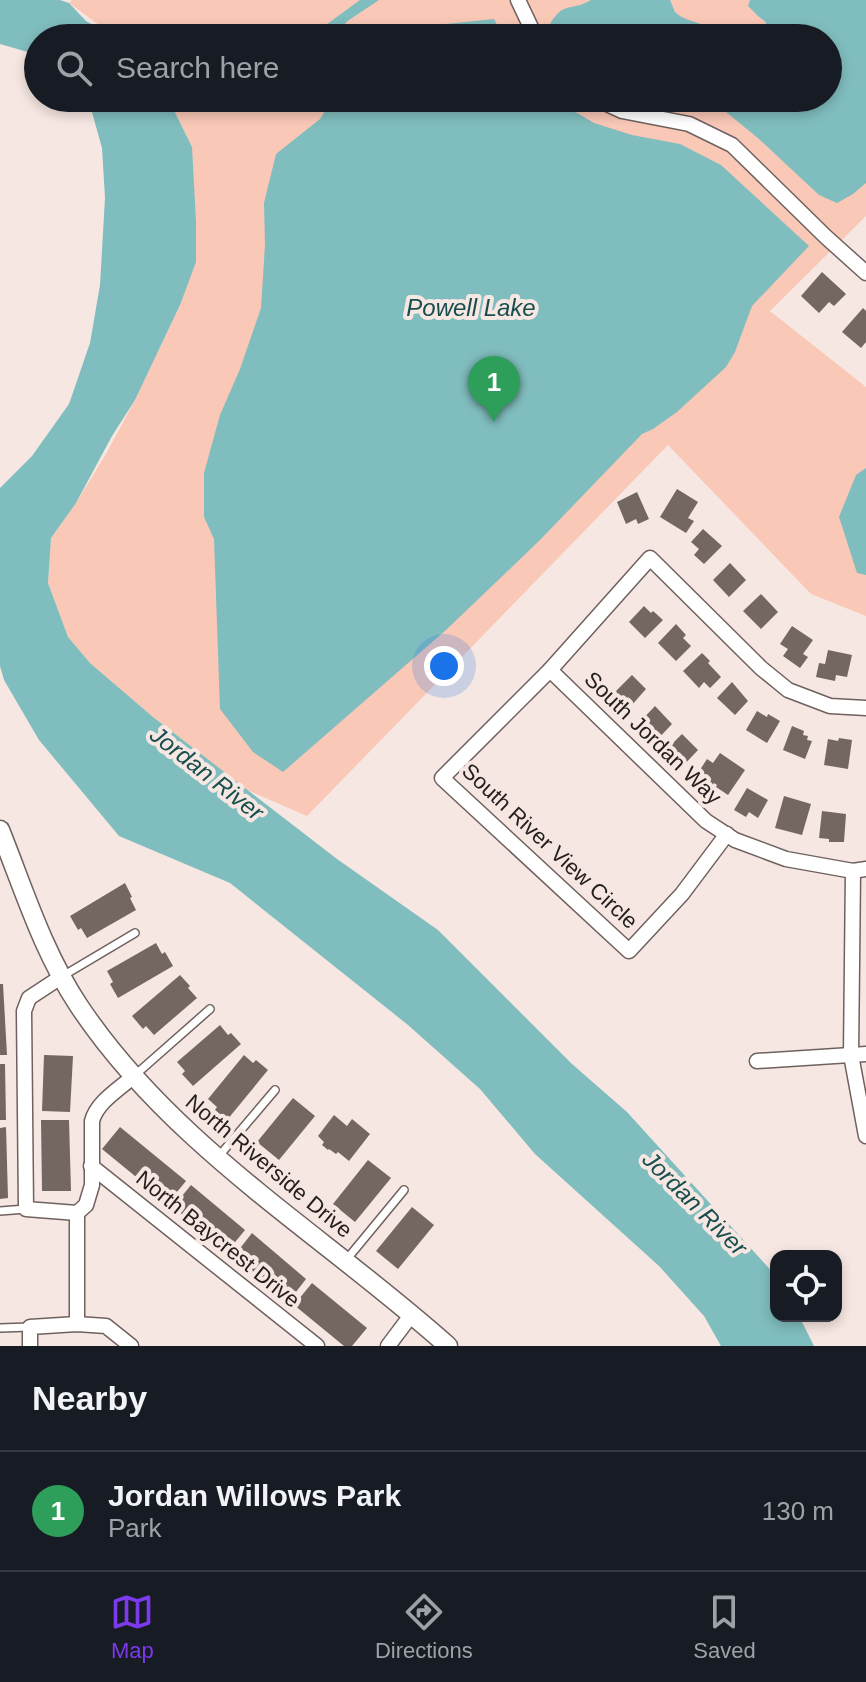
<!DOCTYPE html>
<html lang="en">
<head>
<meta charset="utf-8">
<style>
  :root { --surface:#171b24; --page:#242831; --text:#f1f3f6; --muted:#9ea1a6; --line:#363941; --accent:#7c3aed }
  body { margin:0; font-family:Helvetica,sans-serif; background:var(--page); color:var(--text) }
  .controls { position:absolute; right:24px; bottom:24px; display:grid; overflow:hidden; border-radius:16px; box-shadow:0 4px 12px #0003 }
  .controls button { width:72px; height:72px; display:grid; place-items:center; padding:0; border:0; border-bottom:2px solid var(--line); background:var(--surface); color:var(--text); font:40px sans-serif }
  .you { position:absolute; left:444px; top:666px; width:28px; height:28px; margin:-20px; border:6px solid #fff; border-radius:50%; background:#1a73e8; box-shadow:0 0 0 12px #1a73e833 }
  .badge { display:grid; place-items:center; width:52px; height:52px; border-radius:50%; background:var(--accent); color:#fff; font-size:26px; font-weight:700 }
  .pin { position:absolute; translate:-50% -66px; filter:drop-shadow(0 2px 4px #0008) }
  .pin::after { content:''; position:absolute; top:42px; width:28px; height:24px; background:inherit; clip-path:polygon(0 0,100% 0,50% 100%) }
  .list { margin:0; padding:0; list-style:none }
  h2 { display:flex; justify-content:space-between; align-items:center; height:104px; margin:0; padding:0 32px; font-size:34px }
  h2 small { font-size:26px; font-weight:400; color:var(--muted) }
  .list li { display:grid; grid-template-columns:52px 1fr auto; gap:24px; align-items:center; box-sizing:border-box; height:120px; padding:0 32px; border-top:2px solid var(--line) }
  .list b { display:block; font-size:30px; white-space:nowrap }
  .list p { margin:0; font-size:26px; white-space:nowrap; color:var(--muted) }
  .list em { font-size:26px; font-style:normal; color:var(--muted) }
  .icon { flex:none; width:44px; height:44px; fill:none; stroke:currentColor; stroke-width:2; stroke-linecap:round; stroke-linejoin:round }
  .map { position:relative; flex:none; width:866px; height:1346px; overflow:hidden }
  .search { position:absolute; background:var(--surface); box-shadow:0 4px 12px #0003; left:24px; right:24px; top:24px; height:88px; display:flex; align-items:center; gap:20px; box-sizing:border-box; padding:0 28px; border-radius:44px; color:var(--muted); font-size:30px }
  .sheet { height:224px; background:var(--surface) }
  nav { display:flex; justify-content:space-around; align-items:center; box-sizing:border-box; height:112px; border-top:2px solid var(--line); background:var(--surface); font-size:22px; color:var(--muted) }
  nav a { display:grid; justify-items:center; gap:4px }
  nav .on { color:var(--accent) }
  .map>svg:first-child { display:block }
</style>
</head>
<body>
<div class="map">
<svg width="866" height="1346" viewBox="0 0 866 1346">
  <rect width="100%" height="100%" fill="#f7e7e2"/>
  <path fill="#f9c8b7" d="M72,0H866V216L770,311L866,387V616L811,594L668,445L307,816L245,789L153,717L90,663L68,637L48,583L51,538L76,503L106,454L135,400L180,305L192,147L168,98H828V38H117L69,3Z"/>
  <g fill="#80bdbe">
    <path d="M0,0H60L69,3L86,21L116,38H38V55L0,44Z"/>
    <path d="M360,0H379L349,20L329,38H308Z"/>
    <path d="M591,0H670C671,2 674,10 675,12C685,24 749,36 765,34L766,22L758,16L748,6L750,0H866V183L853,194L837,203L819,195L759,139L709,98H828V38H558L549,26C563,0 571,12 591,0Z"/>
    <path d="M494,19L504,38H373L377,34L446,24Z"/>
    <path d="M86,98H168L192,147L196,222V262L180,305L135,400L112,436L76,503L51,538L48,583L68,637L90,663L153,717L337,859L438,930L572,1064L627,1112L776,1276V1316H799L814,1346H721L704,1316L659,1266L535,1154L480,1089L408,1025L230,883L119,836L39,740L4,680L0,666V488L32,456L69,404L90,343L100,285L105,198L102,148L90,105Z"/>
    <path d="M333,98H552L594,123L632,135L680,144L721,165L809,246L752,306L735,352L726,367L677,412L653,429L642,434L540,540L446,630L283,772L253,752L220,709L214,539L204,517V473L220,415L240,369L261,308L265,245L264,203L276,154L320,119Z"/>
    <path d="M866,468V575L857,573L839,517L856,475Z"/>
  </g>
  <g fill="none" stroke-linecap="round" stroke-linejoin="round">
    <path stroke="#80bdbe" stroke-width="4" d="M169,108H182"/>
  </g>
  <g fill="#746661">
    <path d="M822,272L846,294L834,306L829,302L819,313L801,296Z"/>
    <path d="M863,308L866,311V342L861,348L842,332Z"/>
    <path d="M677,489L698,502L688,518L694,521L686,533L660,517Z"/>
    <path d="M637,492L649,519L638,524L636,519L626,524L617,502Z"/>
    <path d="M703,529L722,546L704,564L694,555L699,549L691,542Z"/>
    <path d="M730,563L746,580L729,597L713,580Z"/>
    <path d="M761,594L778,612L761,629L743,611Z"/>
    <path d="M644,606L651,613L653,611L663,620L645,638L629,622Z"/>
    <path d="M676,624L686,635L683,638L691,646L676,661L658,643Z"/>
    <path d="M792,626L813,640L803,654L808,657L800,668L783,656L788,649L780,644Z"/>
    <path d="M828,650L852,655L847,677L836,675L835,681L816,677L819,663L825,664Z"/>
    <path d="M702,653L710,661L708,663L721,677L710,688L704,682L699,688L683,671Z"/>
    <path d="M632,675L646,689L624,714L616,706L619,703L611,696Z"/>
    <path d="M732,682L748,701L735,715L717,698Z"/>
    <path d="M655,706L672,724L656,741L640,726L641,725L639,723Z"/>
    <path d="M757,711L767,717L768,714L780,721L767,743L746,730Z"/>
    <path d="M792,726L804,731L803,735L808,736L807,740L812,741L805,759L783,750Z"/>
    <path d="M682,734L698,750L680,769L665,751Z"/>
    <path d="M839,738L852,740L848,769L824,765L828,739L838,741Z"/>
    <path d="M720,753L745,770L728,795L716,787L717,785L714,783L709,790L694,779L707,759L713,763Z"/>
    <path d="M747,788L768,800L758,818L749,812L746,817L734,810Z"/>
    <path d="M784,796L811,804L802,835L775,828Z"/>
    <path d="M822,811L846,814L844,842H829V839L819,838Z"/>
    <path d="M125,883L132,897L130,898L136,910L87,938L81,928L78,930L70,916Z"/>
    <path d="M156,943L162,954L165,952L173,966L118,998L110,984L113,982L107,971Z"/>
    <path d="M180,975L190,986L188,988L197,998L154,1035L146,1026L143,1029L132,1016Z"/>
    <path d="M0,984H3L7,1055H0Z"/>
    <path d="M220,1025L228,1035L231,1033L241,1044L193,1086L182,1074L185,1071L177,1062Z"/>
    <path d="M44,1055L73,1056L70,1112L42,1111Z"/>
    <path d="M244,1055L253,1063L256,1060L268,1070L227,1120L215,1110L217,1107L208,1099Z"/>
    <path d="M0,1064H5L6,1120H0Z"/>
    <path d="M293,1098L315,1116L279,1160L257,1142Z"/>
    <path d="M334,1115L347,1126L352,1119L370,1134L349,1161L338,1152L336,1154L329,1149L328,1150L322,1145L324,1142L318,1136Z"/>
    <path d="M41,1120H69L71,1191H42Z"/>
    <path d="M6,1127L8,1198L0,1199V1128Z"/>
    <path d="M120,1127L186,1181L168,1203L102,1149Z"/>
    <path d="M368,1160L391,1178L355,1222L333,1204Z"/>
    <path d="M191,1185L245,1230L227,1252L173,1207Z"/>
    <path d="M412,1207L434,1225L398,1269L376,1251Z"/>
    <path d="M252,1233L306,1279L289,1301L234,1256Z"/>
    <path d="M312,1283L367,1328L352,1346H344L294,1305Z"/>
  </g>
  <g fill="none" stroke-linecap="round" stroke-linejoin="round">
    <g stroke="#6f615d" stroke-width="10">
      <g id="lane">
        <path d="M61,977L135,933"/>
        <path d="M134,1076L210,1009"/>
        <path d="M219,1156L275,1090"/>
        <path d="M0,1211L26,1209"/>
        <path d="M347,1259L404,1190"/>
        <path d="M0,1328L30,1327"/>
      </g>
    </g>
    <g stroke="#6f615d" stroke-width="17">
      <g id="street">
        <path d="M518,0L536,38"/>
        <path d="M594,98L622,111L689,124L732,145L826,237L866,273"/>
        <path d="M550,670L706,821L735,840L786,859L853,871L866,869"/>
        <path d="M727,834L682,894L629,951L442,778L550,670L650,558L761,668L788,690L830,706L866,708"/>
        <path d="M853,871L851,1055L866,1136"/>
        <path d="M61,977L29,998L24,1011L26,1209L77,1213"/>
        <path d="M757,1061L866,1054"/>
        <path d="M91,1166L317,1346"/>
        <path d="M77,1324V1213L86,1205L92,1185V1121C97,1102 119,1089 134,1076"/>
        <path d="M30,1346V1327L77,1324L106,1326L131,1346"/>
        <path d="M388,1346L412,1314"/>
      </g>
    </g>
    <g stroke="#6f615d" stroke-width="21">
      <path id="secondary" d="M0,830C24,890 43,952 79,1006C173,1147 324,1235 448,1346"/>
    </g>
    <use href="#lane" stroke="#fff" stroke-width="7"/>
    <use href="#street" stroke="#fff" stroke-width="14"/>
    <use href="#secondary" stroke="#fff" stroke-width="18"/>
  </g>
  <g text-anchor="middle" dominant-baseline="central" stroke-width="8" stroke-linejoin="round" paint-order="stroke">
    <g font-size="22" fill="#25201e" stroke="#f7e7e2">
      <text transform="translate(653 738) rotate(44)">South Jordan Way</text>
      <text transform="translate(550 846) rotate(43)">South River View Circle</text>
      <text transform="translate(269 1166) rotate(40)">North Riverside Drive</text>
      <text transform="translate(218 1239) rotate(39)">North Baycrest Drive</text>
    </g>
    <g font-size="24" font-style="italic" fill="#184e4f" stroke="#f7e7e2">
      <text x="471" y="307">Powell Lake</text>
      <text transform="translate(207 773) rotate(38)">Jordan River</text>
      <text transform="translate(695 1203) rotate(45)">Jordan River</text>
    </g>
  </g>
</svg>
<div class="controls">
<button><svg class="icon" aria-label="locate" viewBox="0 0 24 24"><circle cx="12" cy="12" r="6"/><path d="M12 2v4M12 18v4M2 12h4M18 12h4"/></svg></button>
</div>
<div class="you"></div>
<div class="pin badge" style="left:494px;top:422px;background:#2e9e5b">1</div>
<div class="search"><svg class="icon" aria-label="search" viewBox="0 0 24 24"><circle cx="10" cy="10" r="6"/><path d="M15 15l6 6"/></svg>Search here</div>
</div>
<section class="sheet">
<h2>Nearby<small></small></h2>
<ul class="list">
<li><span class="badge" style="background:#2e9e5b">1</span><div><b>Jordan Willows Park</b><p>Park</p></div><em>130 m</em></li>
</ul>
</section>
<nav>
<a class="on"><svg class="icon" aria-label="map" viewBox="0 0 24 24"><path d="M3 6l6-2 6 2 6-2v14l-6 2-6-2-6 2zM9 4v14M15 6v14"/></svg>Map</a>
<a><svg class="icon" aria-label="directions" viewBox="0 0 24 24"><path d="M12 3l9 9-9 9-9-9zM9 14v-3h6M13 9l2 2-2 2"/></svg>Directions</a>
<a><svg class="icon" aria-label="saved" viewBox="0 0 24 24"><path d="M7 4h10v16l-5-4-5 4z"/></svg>Saved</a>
</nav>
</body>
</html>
